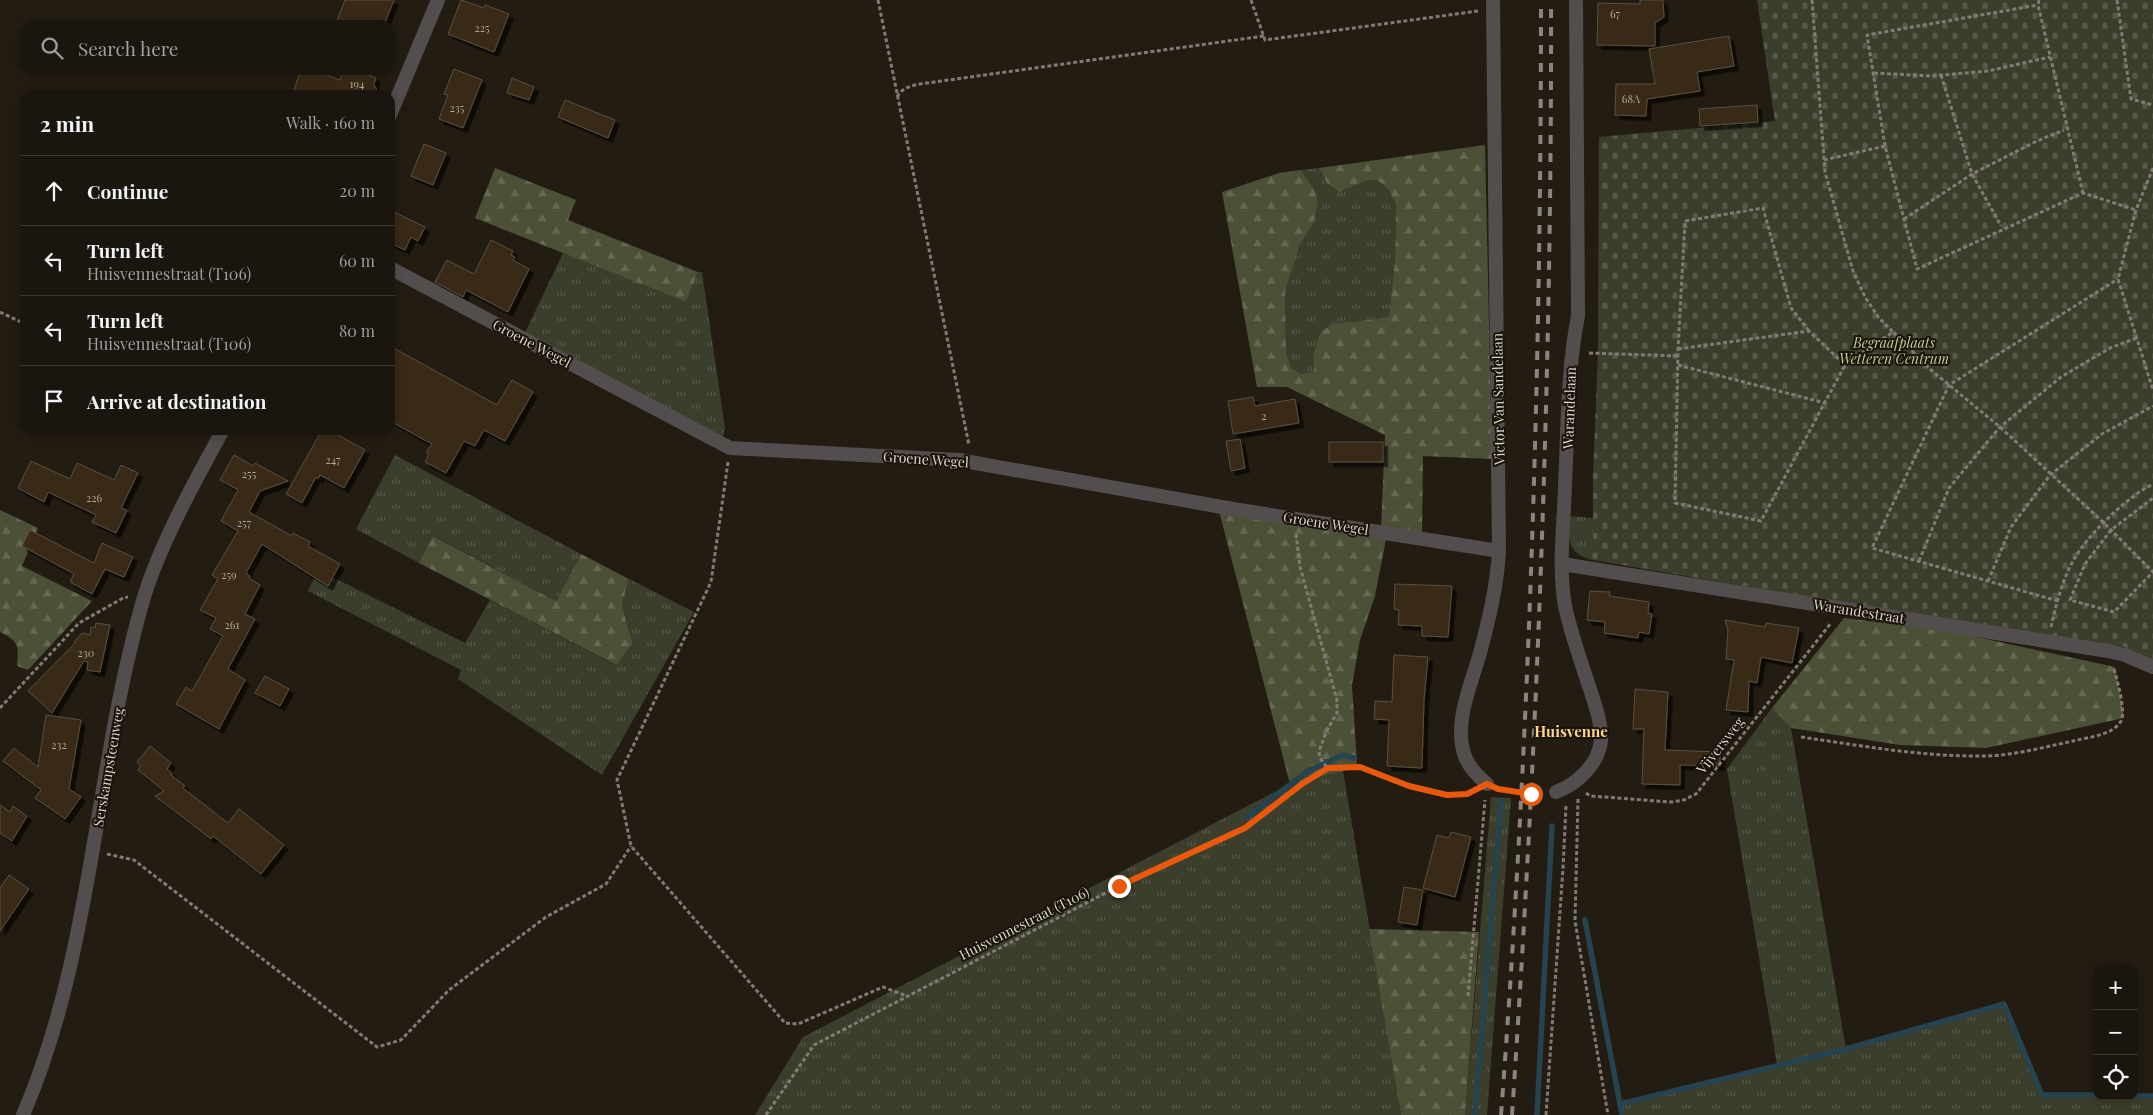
<!DOCTYPE html>
<html lang="en">
<head>
<meta charset="utf-8">
<style>
  :root { --surface:#1a150e; --page:#27221c; --text:#f1f3f6; --muted:#9f9f9e; --line:#38342e }
  body { margin:0; font-family:"Playfair Display",serif; background:var(--page); color:var(--text) }
  .controls { position:absolute; right:15px; bottom:15px; display:grid; overflow:hidden; border-radius:10px; box-shadow:0 2px 12px #0003 }
  .controls button { width:45px; height:45px; display:grid; place-items:center; padding:0; border:0; border-bottom:1px solid var(--line); background:var(--surface); color:var(--text); font:25px sans-serif }
  .stop { position:absolute; width:15px; height:15px; margin:-11px; border:4px solid #ea580c; border-radius:50%; background:#fff }
  .stop.end { background:#ea580c; border-color:#fff; box-shadow:0 1px 5px #0008 }
  .list { margin:0; padding:0; list-style:none }
  h2 { display:flex; justify-content:space-between; align-items:center; height:65px; margin:0; padding:0 20px; font-size:21px }
  h2 small { font-size:16px; font-weight:400; color:var(--muted) }
  .list li { display:grid; grid-template-columns:32px 1fr auto; gap:15px; align-items:center; box-sizing:border-box; height:70px; padding:0 20px; border-top:1px solid var(--line) }
  .list b { display:block; font-size:19px; white-space:nowrap }
  .list p { margin:0; font-size:16px; white-space:nowrap; color:var(--muted) }
  .list em { font-size:16px; font-style:normal; color:var(--muted) }
  .icon { flex:none; width:28px; height:28px; fill:none; stroke:currentColor; stroke-width:2; stroke-linecap:round; stroke-linejoin:round }
  .map { position:relative; flex:none; width:2153px; height:1115px; overflow:hidden }
  .search { position:absolute; background:var(--surface); box-shadow:0 2px 12px #0003; left:20px; top:20px; width:375px; height:55px; display:flex; align-items:center; gap:12px; box-sizing:border-box; padding:0 18px; border-radius:15px; color:var(--muted); font-size:19px }
  .panel { position:absolute; background:var(--surface); box-shadow:0 2px 12px #0003; left:20px; top:90px; width:375px; height:345px; border-radius:15px }
  .map>svg:first-child { display:block }
</style>
</head>
<body>
<div class="map">
<svg width="2153" height="1115" viewBox="0 0 2153 1115">
  <defs>
    <pattern id="grass-tufts" width="24" height="20" patternUnits="userSpaceOnUse" patternTransform="scale(1.25)"><rect width="24" height="20" fill="#3b3e2b"/><path d="M3 7l-1-3M5 7V3M7 7l1-3M15 17l-1-3M17 17v-4M19 17l1-3" fill="none" stroke="#575949"/></pattern>
    <pattern id="forest-firs" width="22" height="20" patternUnits="userSpaceOnUse" patternTransform="scale(1.25)"><rect width="22" height="20" fill="#4c5036"/><path d="M5 1l3.5 6h-7zM16 11l3.5 6h-7z" fill="#656852"/></pattern>
    <pattern id="cemetery-stones" width="16" height="16" patternUnits="userSpaceOnUse" patternTransform="scale(1.25)"><rect width="16" height="16" fill="#3b3e2b"/><path d="M2 7V4a2 2 0 0 1 4 0v3zM10 15v-3a2 2 0 0 1 4 0v3z" fill="#575949"/></pattern>
    <filter id="shadow"><feDropShadow dx="4.5" dy="4.5" stdDeviation="0" flood-color="#0009"/></filter>
  </defs>
  <rect width="100%" height="100%" fill="#231c12"/>
  <g fill="url(#grass-tufts)">
    <path d="M1319,168L1327,183L1339,192L1365,181L1378,180L1388,189L1396,204L1395,259L1389,316L1362,321L1333,323L1313,356L1314,371L1300,374L1291,367L1286,352L1285,292L1300,245L1313,224L1314,188L1300,170Z"/>
    <path d="M563,253L686,302L698,272H702L725,428L722,439L524,335Z"/>
    <path d="M395,455L581,554L556,601L434,536L419,563L356,529Z"/>
    <path d="M1569,516L1593,518V560C1567,554 1568,539 1569,516Z"/>
    <path d="M318,570L465,643L490,600L615,665L633,643L626,622L622,602L629,579L694,612L602,775L458,679L461,670L308,591Z"/>
    <path d="M1772,708L1791,728L1846,1049L2004,1004L2042,1095L2153,1096V1115H1622L1620,1104L1777,1064L1727,769Z"/>
    <path d="M1343,771L1401,1115H755L803,1037L1290,784Z"/>
    <path d="M1491,797L1511,798L1487,1115H1465Z"/>
  </g>
  <g fill="url(#forest-firs)">
    <path d="M1485,145L1492,459L1423,456L1422,536L1381,528L1385,435L1287,387H1257L1222,192L1279,173L1300,170L1314,188L1318,203L1313,224L1300,245L1285,292L1286,352L1291,367L1300,374L1314,371L1313,356L1320,333L1333,323L1362,321L1389,316L1395,259L1396,204L1388,189L1377,180L1365,181L1339,192L1327,183L1319,168Z"/>
    <path d="M495,168L576,200L568,220L698,272L686,302L475,218Z"/>
    <path d="M0,510L38,528L22,566L92,601L28,670L17,666C19,645 19,642 0,632Z"/>
    <path d="M1219,511L1386,539L1375,596L1360,640L1352,685L1357,765L1343,771L1290,784Z"/>
    <path d="M433,536L556,601L581,554L629,579L622,602L626,622L633,643L616,665L419,563Z"/>
    <path d="M1844,618L1949,631L2115,667L2124,718L1986,748L1900,745L1791,728L1772,708Z"/>
    <path d="M1369,929L1479,932L1465,1115H1401Z"/>
  </g>
  <path fill="url(#cemetery-stones)" d="M1757,0H2153V664L2124,647L2046,638L1593,560V477L1598,353L1599,137L1775,121Z"/>
  <g fill="none" stroke-linecap="round" stroke-linejoin="round">
    <g stroke="#26444f" stroke-width="5.5">
      <path d="M1246,818L1308,771L1343,755L1354,758"/>
      <path d="M1585,920L1620,1104"/>
      <path d="M2134,1096H2153"/>
      <path d="M1475,1115L1501,801"/>
      <path d="M1537,1115L1552,826"/>
      <path d="M1622,1115L1620,1104L1846,1049L2004,1004L2042,1095H2097"/>
    </g>
  </g>
  <g fill="#392b15" stroke="#585044" filter="url(#shadow)">
    <path d="M345,0H394L384,25H335Z"/>
    <path d="M461,0L484,8L485,5L509,14L494,52L448,34Z"/>
    <path d="M1640,0H1663L1664,17L1655,23V46L1597,45L1598,3L1640,4Z"/>
    <path d="M1729,36L1734,66L1697,72L1700,91L1647,99L1646,116L1615,115L1616,84H1655L1649,49Z"/>
    <path d="M454,69L482,80L463,128L439,119L448,95L444,94Z"/>
    <path d="M301,70H314L340,80L344,70H356L376,78L374,84L379,95H292Z"/>
    <path d="M512,78L534,87L529,100L507,93Z"/>
    <path d="M565,100L615,120L608,138L558,117Z"/>
    <path d="M1757,105L1758,122L1700,126L1699,109Z"/>
    <path d="M424,144L446,153L433,185L411,176Z"/>
    <path d="M390,210L425,227L418,241L411,237L405,250L390,243Z"/>
    <path d="M491,240L513,251L511,255L515,257L513,260L529,269L508,312L466,290L463,297L435,282L447,260L474,274Z"/>
    <path d="M390,346L497,405L512,380L533,392L505,441L484,430L475,446L464,441L446,473L425,462L429,454L426,452L432,444L390,421Z"/>
    <path d="M1253,397L1255,406L1295,399L1299,423L1233,434L1228,401Z"/>
    <path d="M322,430H329L365,450L344,488L320,475L318,479L316,477L302,503L286,494Z"/>
    <path d="M1240,439L1245,468L1231,471L1226,441Z"/>
    <rect x="1329" y="442" width="54" height="20"/>
    <path d="M234,455L253,466L255,463L288,481L260,491L249,512L292,536L293,533L310,542L308,546L340,564L328,586L262,544L246,573L250,576L249,578L260,585L245,614L255,619L228,669L245,680L219,729L176,704L186,687L192,691L223,636L210,629L216,618L200,610L218,579L212,575L238,531L221,521L238,490L220,480Z"/>
    <path d="M31,461L70,479L77,463L114,480L121,465L138,473L121,508L127,510L116,533L92,522L96,515L48,492L44,502L18,488Z"/>
    <path d="M30,530L94,563L102,543L133,557L124,577L105,569L92,594L70,582L74,574L22,546Z"/>
    <path d="M1395,584L1452,586L1448,637L1422,636V626L1398,625L1399,610L1394,609Z"/>
    <path d="M1590,591L1610,592L1609,596L1649,602L1648,613L1652,614L1649,634L1639,632L1638,638L1604,633L1605,622L1587,620Z"/>
    <path d="M1725,620L1765,627L1766,623L1799,628L1792,663L1761,657L1757,683L1749,681L1748,712L1726,710L1734,660L1726,659L1728,630Z"/>
    <path d="M96,623L110,625L100,672L87,670L88,662L84,661L52,713L28,691L75,643L74,642L82,633L90,635L91,627L95,628Z"/>
    <path d="M1394,655L1428,657L1424,700L1422,768L1387,766L1389,720L1374,719L1375,701L1392,702Z"/>
    <path d="M265,676L289,689L280,706L255,693Z"/>
    <path d="M1635,689L1668,692L1665,750L1720,752V766L1680,765V785L1642,784L1644,729H1633Z"/>
    <path d="M46,715L81,720L69,789L81,797L65,819L35,798L41,790L3,761L14,748L38,767Z"/>
    <path d="M150,746L171,763L167,769L172,773L171,775L185,786L183,788L228,823L239,809L284,845L261,874L213,836L211,839L155,796L164,791L138,770L141,766L137,762Z"/>
    <path d="M0,805L10,812L13,806L27,816L12,841L0,833Z"/>
    <path d="M1451,832L1471,837L1455,897L1423,888L1437,835L1449,838Z"/>
    <path d="M9,875L29,889L0,931V888Z"/>
    <path d="M1404,887L1423,890L1417,925L1398,922Z"/>
  </g>
  <g fill="none" stroke-linecap="round" stroke-linejoin="round">
    <g stroke="#817b73" stroke-width="3" stroke-dasharray="4 2.5" stroke-linecap="butt">
      <path d="M878,0L969,445"/>
      <path d="M1251,0L1265,40L1478,11"/>
      <path d="M1812,0L1825,172L1853,271L1865,297L1879,318L1893,332"/>
      <path d="M2039,0L2038,5L2083,193"/>
      <path d="M2117,0L2131,99L2153,105"/>
      <path d="M1874,73L1931,76L1988,71L2050,57"/>
      <path d="M1941,75L1972,174L2001,226"/>
      <path d="M897,97C902,88 910,86 920,84L1264,36"/>
      <path d="M1885,146L1867,35L2038,5"/>
      <path d="M1824,160L1885,146L1917,269L2083,193L2136,210"/>
      <path d="M2153,168L2136,210L2118,279L2153,390"/>
      <path d="M1904,219L1972,174L2037,141L2064,130"/>
      <path d="M0,312L25,324"/>
      <path d="M1809,331L1791,308L1763,208L1685,221L1678,349L1675,503L1761,521L1845,365"/>
      <path d="M1678,349L1809,331L1845,365L1893,332L1931,370L2000,427L2103,522L2153,572L2114,612L2070,600L2085,564L2111,530L2153,498"/>
      <path d="M1589,353L1678,356"/>
      <path d="M1678,365L1825,403"/>
      <path d="M728,462L711,582L617,780L631,846L785,1023L798,1024L883,987L907,996"/>
      <path d="M1296,534L1300,567L1337,700V713L1327,730L1319,751L1320,758L1328,769"/>
      <path d="M1919,561L1949,488L2000,427L2061,377L2110,348L2137,338"/>
      <path d="M1988,581L2011,527L2050,475L2102,434L2153,406"/>
      <path d="M2058,601L1872,548L1949,385L2118,279"/>
      <path d="M2051,627C2056,605 2062,581 2073,561C2087,535 2127,497 2153,484"/>
      <path d="M0,708L79,623L123,598L128,597"/>
      <path d="M1801,737C1863,746 1924,757 1987,756C2015,755 2045,747 2073,741C2088,737 2112,736 2121,721C2126,711 2117,679 2114,669"/>
      <path d="M1501,790L1542,794"/>
      <path d="M1586,793L1590,796L1671,802L1684,800L1696,794L1831,623"/>
      <path d="M1578,799L1575,921L1608,1115"/>
      <path d="M107,854L134,860L377,1047L401,1040L449,990L546,917L606,884L631,846"/>
      <path d="M1468,996L1485,800"/>
      <path d="M766,1115L814,1045L1119,886L1245,828L1302,784L1328,769L1359,767L1409,786L1447,795L1467,794L1473,791"/>
      <path d="M1546,1115L1563,868L1566,806"/>
    </g>
    <g stroke="#544d4e" stroke-width="14">
      <path d="M390,268L730,448L959,460L1233,509L1499,551"/>
      <path d="M1562,564L2108,651L2125,655L2153,667"/>
      <path d="M1487,784C1476,775 1466,764 1463,750C1455,719 1472,682 1480,653C1489,619 1497,586 1499,551L1493,0"/>
      <path d="M1556,792C1577,784 1598,765 1601,741C1602,723 1595,705 1590,689C1581,662 1571,634 1565,606C1558,566 1564,525 1565,485C1568,428 1567,371 1578,316L1576,0"/>
    </g>
    <g stroke="#544d4e" stroke-width="14">
      <path d="M390,115L438,0"/>
      <path d="M23,1115C94,950 94,768 144,597C161,542 195,481 223,430"/>
    </g>
    <g stroke="#8b867d" stroke-width="4" stroke-dasharray="9 9" stroke-linecap="butt">
      <path d="M1501,1115C1529,744 1541,372 1541,0"/>
      <path d="M1512,1115C1537,744 1552,372 1551,0"/>
    </g>
  </g>
  <g fill="none" stroke-linecap="round" stroke-linejoin="round">
    <path stroke="#ea580c" stroke-width="6" d="M1119,886L1245,828L1302,784L1328,768L1360,767L1409,786L1447,795L1467,794L1487,784L1498,789L1531,794"/>
  </g>
  <g text-anchor="middle" dominant-baseline="central" stroke-width="4" stroke-linejoin="round" paint-order="stroke">
    <g font-size="11" fill="#b1aa9f">
      <text x="1615" y="13">67</text>
      <text x="482" y="27">225</text>
      <text x="357" y="83">194</text>
      <text x="1631" y="98">68A</text>
      <text x="457" y="107">235</text>
      <text x="1264" y="415">2</text>
      <text x="333" y="459">247</text>
      <text x="249" y="473">255</text>
      <text x="94" y="497">226</text>
      <text x="244" y="522">257</text>
      <text x="229" y="574">259</text>
      <text x="232" y="624">261</text>
      <text x="86" y="652">230</text>
      <text x="59" y="744">232</text>
    </g>
    <g font-size="14" font-style="italic" fill="#c1ca95" stroke="#1a1309">
      <text x="1894" y="342">Begraafplaats<tspan x="1894" dy="16">Wetteren Centrum</tspan></text>
    </g>
    <g font-size="14" fill="#d9d4cd" stroke="#1a1309">
      <text transform="translate(532 343) rotate(28)">Groene Wegel</text>
      <text transform="translate(1498 399) rotate(-91)">Victor Van Sandelaan</text>
      <text transform="translate(1569 408) rotate(-88)">Warandelaan</text>
      <text transform="translate(926 459) rotate(4)">Groene Wegel</text>
      <text transform="translate(1326 523) rotate(9)">Groene Wegel</text>
      <text transform="translate(1859 611) rotate(9)">Warandestraat</text>
      <text transform="translate(1720 745) rotate(-52)">Vijversweg</text>
      <text transform="translate(108 767) rotate(-80)">Serskampsteenweg</text>
      <text transform="translate(1024 923) rotate(-27)">Huisvennestraat (T106)</text>
    </g>
    <g font-size="15" font-weight="bold" fill="#fed38d" stroke="#1a1309">
      <text x="1571" y="731">Huisvenne</text>
    </g>
  </g>
</svg>
<div class="controls">
<button>+</button>
<button>−</button>
<button><svg class="icon" aria-label="locate" viewBox="0 0 24 24"><circle cx="12" cy="12" r="6"/><path d="M12 2v4M12 18v4M2 12h4M18 12h4"/></svg></button>
</div>
<div class="stop" style="left:1531px;top:794px"></div>
<div class="stop end" style="left:1119px;top:886px"></div>
<div class="search"><svg class="icon" aria-label="search" viewBox="0 0 24 24"><circle cx="10" cy="10" r="6"/><path d="M15 15l6 6"/></svg>Search here</div>
<section class="panel">
<h2>2 min<small>Walk · 160 m</small></h2>
<ul class="list">
<li><svg class="icon" aria-label="ahead" viewBox="0 0 24 24"><path d="M12 20V5M6 11l6-6 6 6"/></svg><div><b>Continue</b></div><em>20 m</em></li>
<li><svg class="icon" aria-label="left" viewBox="0 0 24 24"><path d="M17 20v-9H6M10 6l-5 5 5 5"/></svg><div><b>Turn left</b><p>Huisvennestraat (T106)</p></div><em>60 m</em></li>
<li><svg class="icon" aria-label="left" viewBox="0 0 24 24"><path d="M17 20v-9H6M10 6l-5 5 5 5"/></svg><div><b>Turn left</b><p>Huisvennestraat (T106)</p></div><em>80 m</em></li>
<li><svg class="icon" aria-label="arrive" viewBox="0 0 24 24"><path d="M6 21V4h12l-3 4 3 4H6"/></svg><div><b>Arrive at destination</b></div></li>
</ul>
</section>
</div>
</body>
</html>
